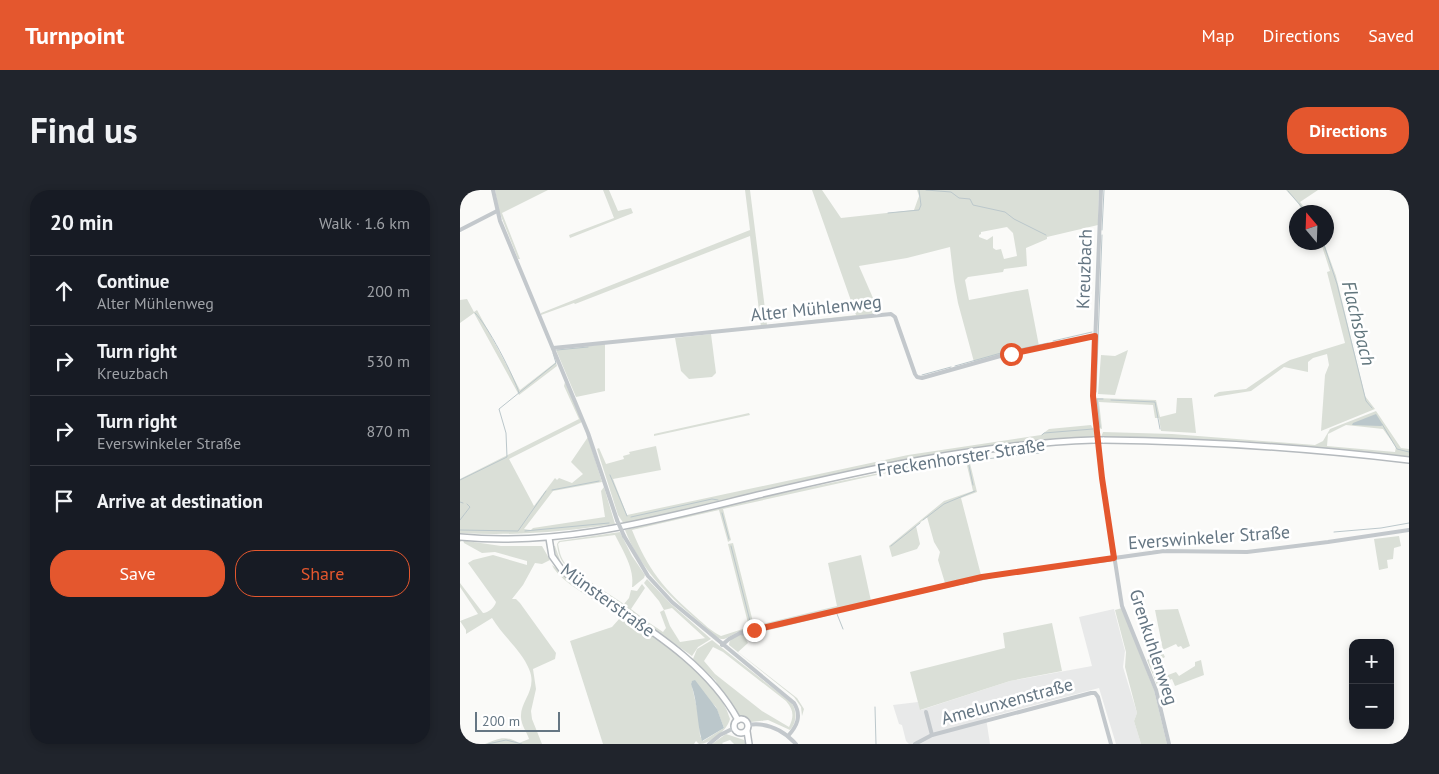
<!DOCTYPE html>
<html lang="en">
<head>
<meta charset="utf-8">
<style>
  :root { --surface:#171b24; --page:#20242c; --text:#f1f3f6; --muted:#9ea1a6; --line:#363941; --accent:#e4572e }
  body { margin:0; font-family:"PT Sans",sans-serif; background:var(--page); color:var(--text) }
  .controls { position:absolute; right:15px; bottom:15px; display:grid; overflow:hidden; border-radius:10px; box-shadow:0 2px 8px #0003 }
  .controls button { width:45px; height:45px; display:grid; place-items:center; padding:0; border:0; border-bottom:1px solid var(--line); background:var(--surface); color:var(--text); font:25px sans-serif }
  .compass { position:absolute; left:829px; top:15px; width:45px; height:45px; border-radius:50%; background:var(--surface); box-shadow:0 2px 8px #0003; rotate:341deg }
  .scale { position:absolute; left:15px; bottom:12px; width:85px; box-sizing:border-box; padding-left:5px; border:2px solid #657683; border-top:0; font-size:14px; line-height:18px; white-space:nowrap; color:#657683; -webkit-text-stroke:4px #fff; paint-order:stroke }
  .stop { position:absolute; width:15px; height:15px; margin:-11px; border:4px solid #e4572e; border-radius:50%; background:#fff }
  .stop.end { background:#e4572e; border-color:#fff; box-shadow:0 1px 5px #0008 }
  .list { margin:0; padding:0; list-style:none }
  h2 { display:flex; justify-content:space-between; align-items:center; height:65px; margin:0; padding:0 20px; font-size:21px }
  h2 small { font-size:16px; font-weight:400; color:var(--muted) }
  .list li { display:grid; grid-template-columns:32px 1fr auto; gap:15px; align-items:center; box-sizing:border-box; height:70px; padding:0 20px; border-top:1px solid var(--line) }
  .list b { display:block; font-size:19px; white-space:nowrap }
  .list p { margin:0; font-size:16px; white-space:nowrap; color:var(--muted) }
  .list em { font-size:16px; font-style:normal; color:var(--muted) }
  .actions { display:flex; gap:10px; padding:15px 20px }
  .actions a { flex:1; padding:11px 0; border:1px solid var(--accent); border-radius:20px; text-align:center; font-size:18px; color:var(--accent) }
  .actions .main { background:var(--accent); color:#fff }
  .icon { flex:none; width:28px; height:28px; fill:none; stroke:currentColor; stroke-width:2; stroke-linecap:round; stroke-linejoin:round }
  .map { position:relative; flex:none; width:949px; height:554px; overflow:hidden; border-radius:20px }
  header { display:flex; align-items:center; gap:30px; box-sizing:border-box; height:70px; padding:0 25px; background:var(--accent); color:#fff }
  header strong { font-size:24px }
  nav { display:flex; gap:28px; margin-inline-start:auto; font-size:18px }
  .intro { display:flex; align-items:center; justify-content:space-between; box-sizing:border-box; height:120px; padding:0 30px }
  h1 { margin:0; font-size:35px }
  .button { padding:12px 22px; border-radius:20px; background:var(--accent); color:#fff; font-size:18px; font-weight:700 }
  main { display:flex; gap:30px; padding:0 30px }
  aside { flex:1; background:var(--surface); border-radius:20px; box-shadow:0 2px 8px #0003 }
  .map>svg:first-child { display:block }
</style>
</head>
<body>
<header>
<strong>Turnpoint</strong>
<nav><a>Map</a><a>Directions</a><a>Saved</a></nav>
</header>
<div class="intro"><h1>Find us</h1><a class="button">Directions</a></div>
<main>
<aside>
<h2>20 min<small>Walk · 1.6 km</small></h2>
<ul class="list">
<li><svg class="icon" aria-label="ahead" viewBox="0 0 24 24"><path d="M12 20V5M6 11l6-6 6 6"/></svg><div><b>Continue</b><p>Alter Mühlenweg</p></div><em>200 m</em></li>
<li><svg class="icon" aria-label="right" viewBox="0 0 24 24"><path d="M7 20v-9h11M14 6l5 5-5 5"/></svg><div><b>Turn right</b><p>Kreuzbach</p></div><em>530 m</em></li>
<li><svg class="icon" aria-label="right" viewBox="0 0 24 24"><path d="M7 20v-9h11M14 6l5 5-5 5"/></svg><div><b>Turn right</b><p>Everswinkeler Straße</p></div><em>870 m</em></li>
<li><svg class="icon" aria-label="arrive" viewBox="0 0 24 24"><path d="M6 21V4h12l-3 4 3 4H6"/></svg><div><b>Arrive at destination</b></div></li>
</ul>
<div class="actions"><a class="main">Save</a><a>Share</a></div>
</aside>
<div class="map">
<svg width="949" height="554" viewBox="0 0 949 554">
  <rect width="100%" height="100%" fill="#fafaf8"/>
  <path fill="#e8e9e9" d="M654,419L665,461L663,477L677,523L674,531L681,554H656L639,498L526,528L530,554H449L446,551L442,535L439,534L433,515L458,512L461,520L550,491L632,476L619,427Z"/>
  <g fill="#dadfd7" fill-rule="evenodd">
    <path d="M35,0H88L42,23L60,69H58L39,21Z"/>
    <path d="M143,0H149L158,21L171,18L173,23L110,48L109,45L154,28Z"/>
    <path d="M285,0H290L307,135L396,125L352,0H362L381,28L454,20L459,6L457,0H639L638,35L587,47V49L566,58L567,76L544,79L543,82L508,87L505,90L509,110L568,99L579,156L514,172L498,113L494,91L490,57L447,68L399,76L420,124L301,137L290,46L115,114L114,113L81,125V123L290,40ZM547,37L553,43L557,66L544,69L541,59L536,60L533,58V46L527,50L519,47V45L521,44V42Z"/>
    <path d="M826,0H863H858L840,12L848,22H843L838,13Z"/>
    <path d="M861,53H864L876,86L905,206L915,219L861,241L865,185L869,175L867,164L853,168L848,172V182L824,177L791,201L754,207V205L759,202L786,199L821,175L830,170L885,153L867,82L870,81Z"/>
    <path d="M7,109L14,122L17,120L60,200L96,172L97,176L59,205L14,123L0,133V110Z"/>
    <path d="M251,144L256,183L252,187L229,189L221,181L215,148Z"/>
    <path d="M145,154V201L116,207L96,160Z"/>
    <path d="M668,160L655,205L638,204L641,165L655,166Z"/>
    <path d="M105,192L122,232L49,269L74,316L95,288L97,290L99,288L112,293L123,284L111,272L128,247L142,292L93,301L64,339L71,340L73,338L145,327L141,301L144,297L155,334C102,342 54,346 0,343V289L119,229L104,196Z"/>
    <path d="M635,208L696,210L700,227L716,223L717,208H732L736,243L701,241L699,228H695L693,215L639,212L642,239L638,238Z"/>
    <path d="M916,221L941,258L949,259V268L770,252L641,247L643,242L712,244L855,255L863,251L870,239ZM886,235L923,239L936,257L935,262L867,256L868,244Z"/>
    <path d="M289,223L290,225L194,246V244Z"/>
    <path d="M631,235L635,242V247L574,250L504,259L300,302L164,334L158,325L137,259L139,258L146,274L164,269L163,266L170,264L169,262L196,256L201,280L153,289L167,325L448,265L581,245L589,239Z"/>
    <path d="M508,265L517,302L501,308L521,385L485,393L478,370L480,362L474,352L467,327L456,336L460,354L457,359L432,367L429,356L484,311L513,301L505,267L412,286L263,319L271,350L268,352L259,320L172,340C188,380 204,399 236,427C244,434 252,442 261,446L289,437L268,354L273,353L294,436L377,416L368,373L401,365L411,411L278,442C273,444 266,450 261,449C254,447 247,439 243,435C211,408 180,380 165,340L326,302Z"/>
    <path d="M160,342L172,366L185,385L184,388L173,397H172C175,379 163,361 155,345L100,352L98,354C100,364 101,370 109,378L164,414L169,408L171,400L177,401L182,394L185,398L171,419L184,429L182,431L170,423L163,415L108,378C100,371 98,363 97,354L99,351Z"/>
    <path d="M939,346L941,356L934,358L933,369L927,370L928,378L919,380L914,349Z"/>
    <path d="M0,350L41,356H82L90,370L82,374L75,373L63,395L52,409H56L60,413L96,463L95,469L73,479L76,499L71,521L72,529L82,554H25C39,548 45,545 59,553L69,549C67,542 61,535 61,527C60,511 78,500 69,479C62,461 42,445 32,428L6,444V440L0,431L18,424L0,397V393L23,423C28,423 35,417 36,412L8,373L13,370L33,365L67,375V371L35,362L22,363L4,353L3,350L0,352Z"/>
    <path d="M94,356H95L101,373L108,380L160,415L168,423L108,383L97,370Z"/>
    <path d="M92,375L162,424L160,428L161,429L165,427C196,448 261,491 270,529C267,541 250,554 239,554L236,551L234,554H143L110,451L152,437L160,428L158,425C142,414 99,392 92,375ZM231,492L256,517L264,538L243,551L240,546L239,527Z"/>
    <path d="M187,389L211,414L251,449L238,457L232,466L184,432L185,430L203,442L206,438L200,422L204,420L199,411L184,393ZM212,418L245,448H246L220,452L210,436L204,420Z"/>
    <path d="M662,418L694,500L707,554H681L674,531L677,523L665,477L666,462L655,420Z"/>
    <path d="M718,419L730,456L723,459L721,456L718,457L716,454L703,460L695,420Z"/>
    <path d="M375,422L376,424L284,446L288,453L278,462L337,508L344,519L342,526L341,517L334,507L269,455C269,448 276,446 282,444Z"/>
    <path d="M592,433L602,481L550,491L460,520L450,482L545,458L543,443Z"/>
    <path d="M252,450L332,513C337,522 337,532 330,540L308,530L291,532L280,527L257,496L256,491L233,469L237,459ZM253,457L263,462L326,511C334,520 334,527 329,537L302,521L255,484L244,471Z"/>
    <path d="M702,461L705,467L700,470L708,485L716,482L719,486L735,476V472L741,470L744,485L715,496L712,489L697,495L687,470Z"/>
    <path d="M266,544L284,550L286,554H274L270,550L262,553L263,554H252Z"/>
  </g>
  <g fill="#bbc7cb">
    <path d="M916,224L923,235L921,236L892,235L893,233Z"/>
    <path d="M235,490L257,519L264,538L242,551C237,535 238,512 231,494L232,491Z"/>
  </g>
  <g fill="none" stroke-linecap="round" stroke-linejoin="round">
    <g stroke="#bbc7cb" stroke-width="1">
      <path d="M466,0L491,2L499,8L510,9L513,15L545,22L554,29L586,45"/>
      <path d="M828,1L846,22"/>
      <path d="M428,23L459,20L461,15L459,0"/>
      <path d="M642,40L644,0"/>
      <path d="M863,52L877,94L906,211L912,218"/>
      <path d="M15,123C27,134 54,186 59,203"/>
      <path d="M593,151L632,142"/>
      <path d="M97,160L128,157"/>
      <path d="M495,176L541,163L588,153"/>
      <path d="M462,185L491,177"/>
      <path d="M636,202L642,45"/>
      <path d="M651,210L695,212L700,239"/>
      <path d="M922,234L937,259L949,262"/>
      <path d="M640,237L637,209H643"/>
      <path d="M582,245L584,243L633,239"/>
      <path d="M150,285L167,326"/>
      <path d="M0,290L47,267L46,243L39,219L96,173L93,163"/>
      <path d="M513,295L508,271L579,263"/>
      <path d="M92,300L139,291"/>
      <path d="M0,312L3,313"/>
      <path d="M262,323L269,349"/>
      <path d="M171,327L252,309L258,310"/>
      <path d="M0,330L10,317L7,314"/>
      <path d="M463,330L484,314L515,301"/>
      <path d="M0,340L58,341L86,301"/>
      <path d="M65,341L149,333"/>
      <path d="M874,342L921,338L949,333"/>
      <path d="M271,356L291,435"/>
      <path d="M431,356L460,333"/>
      <path d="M553,384L651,371"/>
      <path d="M535,387L548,385"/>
      <path d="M503,394L531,388"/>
      <path d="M377,424L383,439"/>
      <path d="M330,434L376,423"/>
      <path d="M293,442L326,435"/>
      <path d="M282,445L291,443"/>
      <path d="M415,517L416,554"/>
      <path d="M28,554L46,550L62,554"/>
    </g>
    <g stroke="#b5babe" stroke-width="8">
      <g id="major">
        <path d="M643,250C745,251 848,258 949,270"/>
        <path d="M0,347C103,357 199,329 298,305C408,279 520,254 634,250"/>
        <path d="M89,348L92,366L102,380C114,390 129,399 143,408C192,441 249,476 278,530"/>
        <circle cx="281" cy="536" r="7"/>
        <path d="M287,541L289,554"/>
      </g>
    </g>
    <g stroke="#c3c8cc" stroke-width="4">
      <path d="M33,0L40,31L128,243L157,330"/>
      <path d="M641,0L633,206L642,288L662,416L696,500L709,554"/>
      <path d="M0,40L37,21"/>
      <path d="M93,158L431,124L435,127L455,184L457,187L462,188L551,163L635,146"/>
      <path d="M164,346L188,386L212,412L334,513C342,526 337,536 328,546"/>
      <path d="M262,455L269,449L280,443L534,385L704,361L787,362L868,352L949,340"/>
      <path d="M466,522L472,545"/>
      <path d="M288,535C307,532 323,540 336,554"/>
      <path d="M249,554L260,545L274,538"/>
      <path d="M455,554L472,545L631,503H635L638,507L651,554"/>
    </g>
    <use href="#major" stroke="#fff" stroke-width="5"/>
    <g stroke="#b5babe" stroke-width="8" stroke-linecap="butt">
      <path id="major-bridge" d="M634,250H643"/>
    </g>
    <path stroke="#c3c8cc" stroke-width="4" d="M157,330L164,346"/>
    <use href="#major-bridge" stroke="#fff" stroke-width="5"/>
  </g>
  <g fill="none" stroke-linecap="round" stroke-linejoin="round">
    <path stroke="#e4572e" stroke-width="6" d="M294,440L522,387L654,368L642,288L633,206L635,146L551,164"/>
  </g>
  <g text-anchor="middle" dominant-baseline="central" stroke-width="5" stroke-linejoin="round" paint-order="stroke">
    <g font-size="18" fill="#657683" stroke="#fff">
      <text transform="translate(624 79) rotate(-88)">Kreuzbach</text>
      <text transform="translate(356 118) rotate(-6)">Alter Mühlenweg</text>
      <text transform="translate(501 267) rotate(-9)">Freckenhorster Straße</text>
      <text transform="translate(749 347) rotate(-4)">Everswinkeler Straße</text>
      <text transform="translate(148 410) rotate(36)">Münsterstraße</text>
      <text transform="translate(694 457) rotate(72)">Grenkuhlenweg</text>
      <text transform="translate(547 511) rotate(-15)">Amelunxenstraße</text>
    </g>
    <g font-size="19" font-style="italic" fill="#60757c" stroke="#fff">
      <text transform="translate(899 133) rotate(76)">Flachsbach</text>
    </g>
  </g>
</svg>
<div class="controls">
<button>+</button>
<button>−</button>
</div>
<svg class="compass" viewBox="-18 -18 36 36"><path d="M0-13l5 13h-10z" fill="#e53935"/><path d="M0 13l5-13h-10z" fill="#9ea1a6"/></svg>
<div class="scale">200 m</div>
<div class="stop" style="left:551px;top:164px"></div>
<div class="stop end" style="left:294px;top:440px"></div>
</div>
</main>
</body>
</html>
